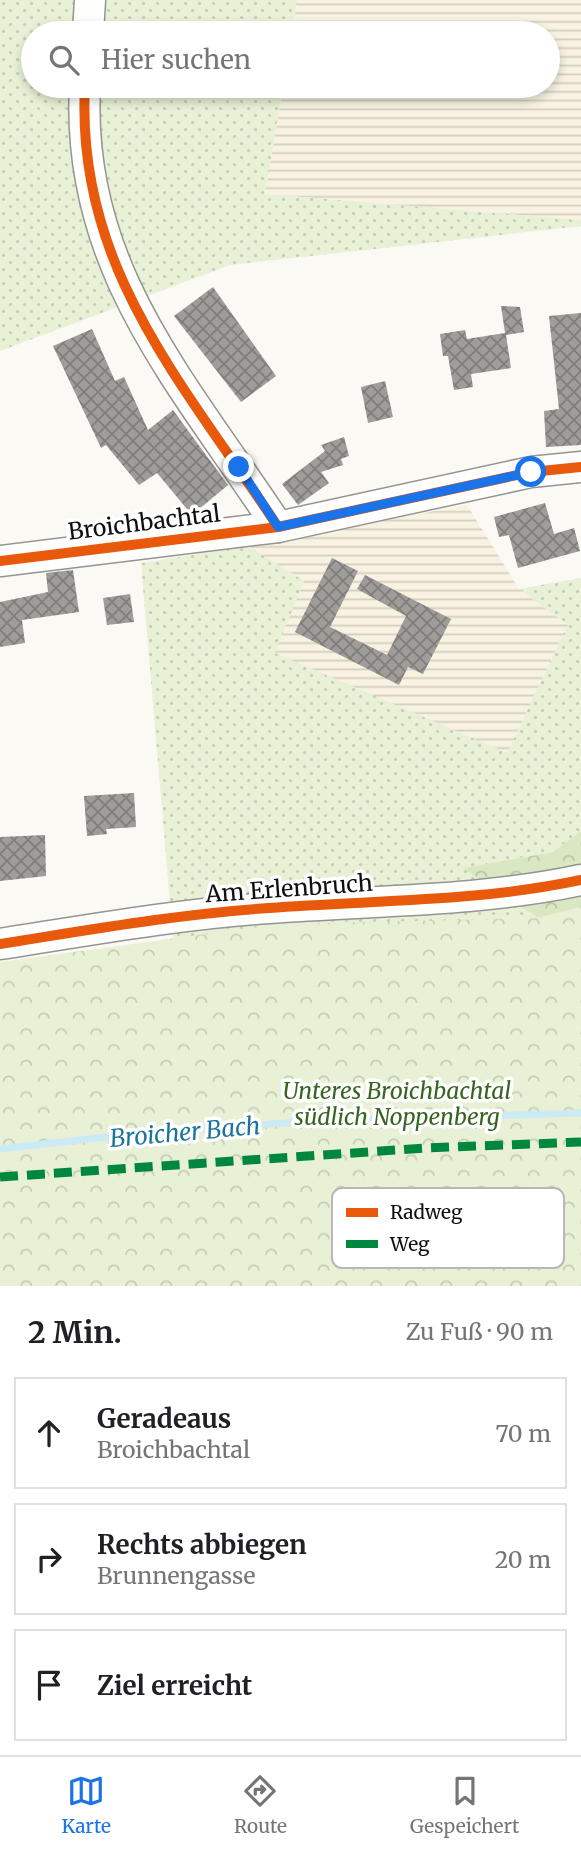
<!DOCTYPE html>
<html lang="de">
<head>
<meta charset="utf-8">
<style>
  :root { --surface:#fff; --page:#f2f2f2; --text:#202124; --muted:#757577; --line:#e0e0e0; --accent:#1a73e8 }
  body { margin:0; font-family:Merriweather,serif; background:var(--page); color:var(--text) }
  .stop { position:absolute; width:21px; height:21px; margin:-16px; border:5px solid #1a73e8; border-radius:50%; background:#fff }
  .stop.end { background:#1a73e8; border-color:#fff; box-shadow:0 2px 7px #0008 }
  .list { margin:0; padding:0; list-style:none }
  h2 { display:flex; justify-content:space-between; align-items:center; height:91px; margin:0; padding:0 28px; font-size:30px }
  h2 small { font-size:23px; font-weight:400; color:var(--muted) }
  .list li { display:grid; grid-template-columns:46px 1fr auto; gap:21px; align-items:center; box-sizing:border-box; height:112px; margin:0 14px 14px; padding:0 14px; border:2px solid var(--line); border-radius:0px }
  .list b { display:block; font-size:26px; white-space:nowrap }
  .list p { margin:0; font-size:23px; white-space:nowrap; color:var(--muted) }
  .list em { font-size:23px; font-style:normal; color:var(--muted) }
  .icon { flex:none; width:38px; height:38px; fill:none; stroke:currentColor; stroke-width:2; stroke-linecap:round; stroke-linejoin:round }
  .map { position:relative; flex:none; width:581px; height:1286px; overflow:hidden }
  .search { position:absolute; background:var(--surface); box-shadow:0 4px 10px #0003; left:21px; right:21px; top:21px; height:77px; display:flex; align-items:center; gap:18px; box-sizing:border-box; padding:0 24px; border-radius:38px; color:var(--muted); font-size:26px }
  .sheet { height:469px; background:var(--surface) }
  nav { display:flex; justify-content:space-around; align-items:center; box-sizing:border-box; height:98px; border-top:2px solid var(--line); background:var(--surface); font-size:19px; color:var(--muted) }
  nav a { display:grid; justify-items:center; gap:4px }
  nav .on { color:var(--accent) }
  .map>svg:first-child { display:block }
</style>
</head>
<body>
<div class="map">
<svg width="581" height="1286" viewBox="0 0 581 1286">
  <defs>
    <pattern id="farmland-rules" width="6" height="5" patternUnits="userSpaceOnUse" patternTransform="scale(1.75)"><rect width="6" height="5" fill="#f7f2e1"/><path d="M0 2.5h6" fill="none" stroke="#d3cec0"/></pattern>
    <pattern id="grass-dots" width="8" height="8" patternUnits="userSpaceOnUse" patternTransform="scale(1.75)"><rect width="8" height="8" fill="#e8f0d5"/><path d="M2 2h.1M6 6h.1" fill="none" stroke="#c6cdb6" stroke-width="1.8" stroke-linecap="round"/></pattern>
    <pattern id="forest-crowns" width="20" height="18" patternUnits="userSpaceOnUse" patternTransform="scale(1.75)"><rect width="20" height="18" fill="#d9e7c3"/><path d="M2 6a3 3 0 1 1 6 0M12 15a3 3 0 1 1 6 0" fill="none" stroke="#b9c5a6"/></pattern>
    <pattern id="park-crowns" width="20" height="18" patternUnits="userSpaceOnUse" patternTransform="scale(1.75)"><rect width="20" height="18" fill="#e8f0d5"/><path d="M2 6a3 3 0 1 1 6 0M12 15a3 3 0 1 1 6 0" fill="none" stroke="#c6cdb6"/></pattern>
    <pattern id="building-cross-hatch" width="8" height="8" patternUnits="userSpaceOnUse" patternTransform="scale(1.75)"><rect width="8" height="8" fill="#9f9c99"/><path d="M0 0l8 8M0 8l8-8" fill="none" stroke="#807e7b"/></pattern>
  </defs>
  <rect width="100%" height="100%" fill="#fbf9f4"/>
  <g fill="url(#farmland-rules)">
    <path d="M297,0H581V220L265,194L283,86H548V33H292Z"/>
    <path d="M467,505L519,589L568,625L507,753L274,653L304,581L248,546Z"/>
  </g>
  <g fill="url(#grass-dots)">
    <path d="M0,0H297L292,33H33V86H283L265,194L581,220V226L230,265L0,351Z"/>
    <path d="M248,546L304,581L275,653L507,753L568,625L519,589L581,578V831L553,852L464,868L538,918L581,907V1099L0,972L173,938L141,563Z"/>
  </g>
  <path fill="url(#forest-crowns)" d="M581,831V907L538,918L463,868L553,852Z"/>
  <path fill="url(#park-crowns)" d="M581,907V1286H0V962L280,924L538,918Z"/>
  <g fill="none" stroke-linecap="round" stroke-linejoin="round">
    <path stroke="#cceaf4" stroke-width="7" d="M0,1149L141,1133L313,1121L581,1113"/>
  </g>
  <g fill="url(#building-cross-hatch)">
    <path d="M213,287L276,376L241,402L174,316Z"/>
    <path d="M501,306L520,307L524,332L506,335L511,368L471,374L473,387L454,390L448,356H443L440,334L465,330L467,339L505,333Z"/>
    <path d="M581,313V445L546,447L544,411L559,409L549,316Z"/>
    <path d="M92,329L115,381L124,377L148,430L173,410L228,485L192,515L157,473L139,485L106,445L101,448L53,346Z"/>
    <path d="M385,381L393,417L368,423L361,387Z"/>
    <path d="M344,437L349,456L341,459L343,465L321,472L329,483L298,505L282,484L325,451L321,445Z"/>
    <path d="M545,503L554,534L574,528L580,551L518,568L509,535L499,537L494,517Z"/>
    <path d="M332,558L358,571L330,627L387,655L406,616L357,589L365,575L451,619L423,674L408,667L399,685L295,632Z"/>
    <path d="M73,570L79,612L22,620L25,643L0,647V602L48,592L46,573Z"/>
    <path d="M130,594L134,622L107,625L103,598Z"/>
    <path d="M134,793L136,827L106,829L107,834L87,836L84,796Z"/>
    <path d="M45,835L46,876L0,881V837Z"/>
  </g>
  <g fill="none" stroke-linecap="round" stroke-linejoin="round">
    <g stroke="#959492" stroke-width="33">
      <g id="minor">
        <path d="M88,33L90,0"/>
        <path d="M85,86C75,268 185,385 278,527"/>
        <path d="M0,561L278,527L531,472L581,467"/>
        <path d="M0,944C89,930 179,914 269,908C373,900 478,902 581,880"/>
      </g>
    </g>
    <use href="#minor" stroke="#fefefd" stroke-width="30"/>
    <path stroke="#00873e" stroke-width="9" stroke-dasharray="18 9" stroke-linecap="butt" d="M0,1177L426,1148L581,1142"/>
    <g stroke="#fff" stroke-width="15">
      <g id="cycleway">
        <path d="M85,86C75,268 185,385 278,527"/>
        <path d="M0,561L278,527L531,472L581,467"/>
        <path d="M0,944C89,930 179,914 269,908C373,900 478,902 581,880"/>
      </g>
    </g>
    <use href="#cycleway" stroke="#e8590c" stroke-width="10"/>
  </g>
  <g fill="none" stroke-linecap="round" stroke-linejoin="round">
    <path stroke="#1a73e8" stroke-width="9" d="M239,467L278,527L531,472"/>
  </g>
  <g text-anchor="middle" dominant-baseline="central" stroke-width="7" stroke-linejoin="round" paint-order="stroke">
    <g font-size="23" fill="#0f0f0f" stroke="#fff">
      <text transform="translate(144 522) rotate(-7)">Broichbachtal</text>
      <text transform="translate(289 888) rotate(-4)">Am Erlenbruch</text>
    </g>
    <g font-size="23" font-style="italic" fill="#376521" stroke="#fff">
      <text x="397" y="1090">Unteres Broichbachtal<tspan x="397" dy="26">südlich Noppenberg</tspan></text>
    </g>
    <g font-size="24" font-style="italic" fill="#1c739c" stroke="#fff">
      <text transform="translate(185 1132) rotate(-5)">Broicher Bach</text>
    </g>
  </g>
  <rect x="332" y="1188" width="232" height="80" rx="10" fill="#fff" stroke="#b7b7b7" stroke-width="2"/>
  <rect x="346" y="1208" width="32" height="9" fill="#e8590c"/>
  <rect x="346" y="1240" width="32" height="8" fill="#00873e"/>
  <g font-size="19" fill="#0f0f0f">
    <text x="390" y="1219">Radweg</text>
    <text x="390" y="1251">Weg</text>
  </g>
</svg>
<div class="stop" style="left:531px;top:472px"></div>
<div class="stop end" style="left:239px;top:467px"></div>
<div class="search"><svg class="icon" aria-label="search" viewBox="0 0 24 24"><circle cx="10" cy="10" r="6"/><path d="M15 15l6 6"/></svg>Hier suchen</div>
</div>
<section class="sheet">
<h2>2 Min.<small>Zu Fuß · 90 m</small></h2>
<ul class="list">
<li><svg class="icon" aria-label="ahead" viewBox="0 0 24 24"><path d="M12 20V5M6 11l6-6 6 6"/></svg><div><b>Geradeaus</b><p>Broichbachtal</p></div><em>70 m</em></li>
<li><svg class="icon" aria-label="right" viewBox="0 0 24 24"><path d="M7 20v-9h11M14 6l5 5-5 5"/></svg><div><b>Rechts abbiegen</b><p>Brunnengasse</p></div><em>20 m</em></li>
<li><svg class="icon" aria-label="arrive" viewBox="0 0 24 24"><path d="M6 21V4h12l-3 4 3 4H6"/></svg><div><b>Ziel erreicht</b></div></li>
</ul>
</section>
<nav>
<a class="on"><svg class="icon" aria-label="map" viewBox="0 0 24 24"><path d="M3 6l6-2 6 2 6-2v14l-6 2-6-2-6 2zM9 4v14M15 6v14"/></svg>Karte</a>
<a><svg class="icon" aria-label="directions" viewBox="0 0 24 24"><path d="M12 3l9 9-9 9-9-9zM9 14v-3h6M13 9l2 2-2 2"/></svg>Route</a>
<a><svg class="icon" aria-label="saved" viewBox="0 0 24 24"><path d="M7 4h10v16l-5-4-5 4z"/></svg>Gespeichert</a>
</nav>
</body>
</html>
